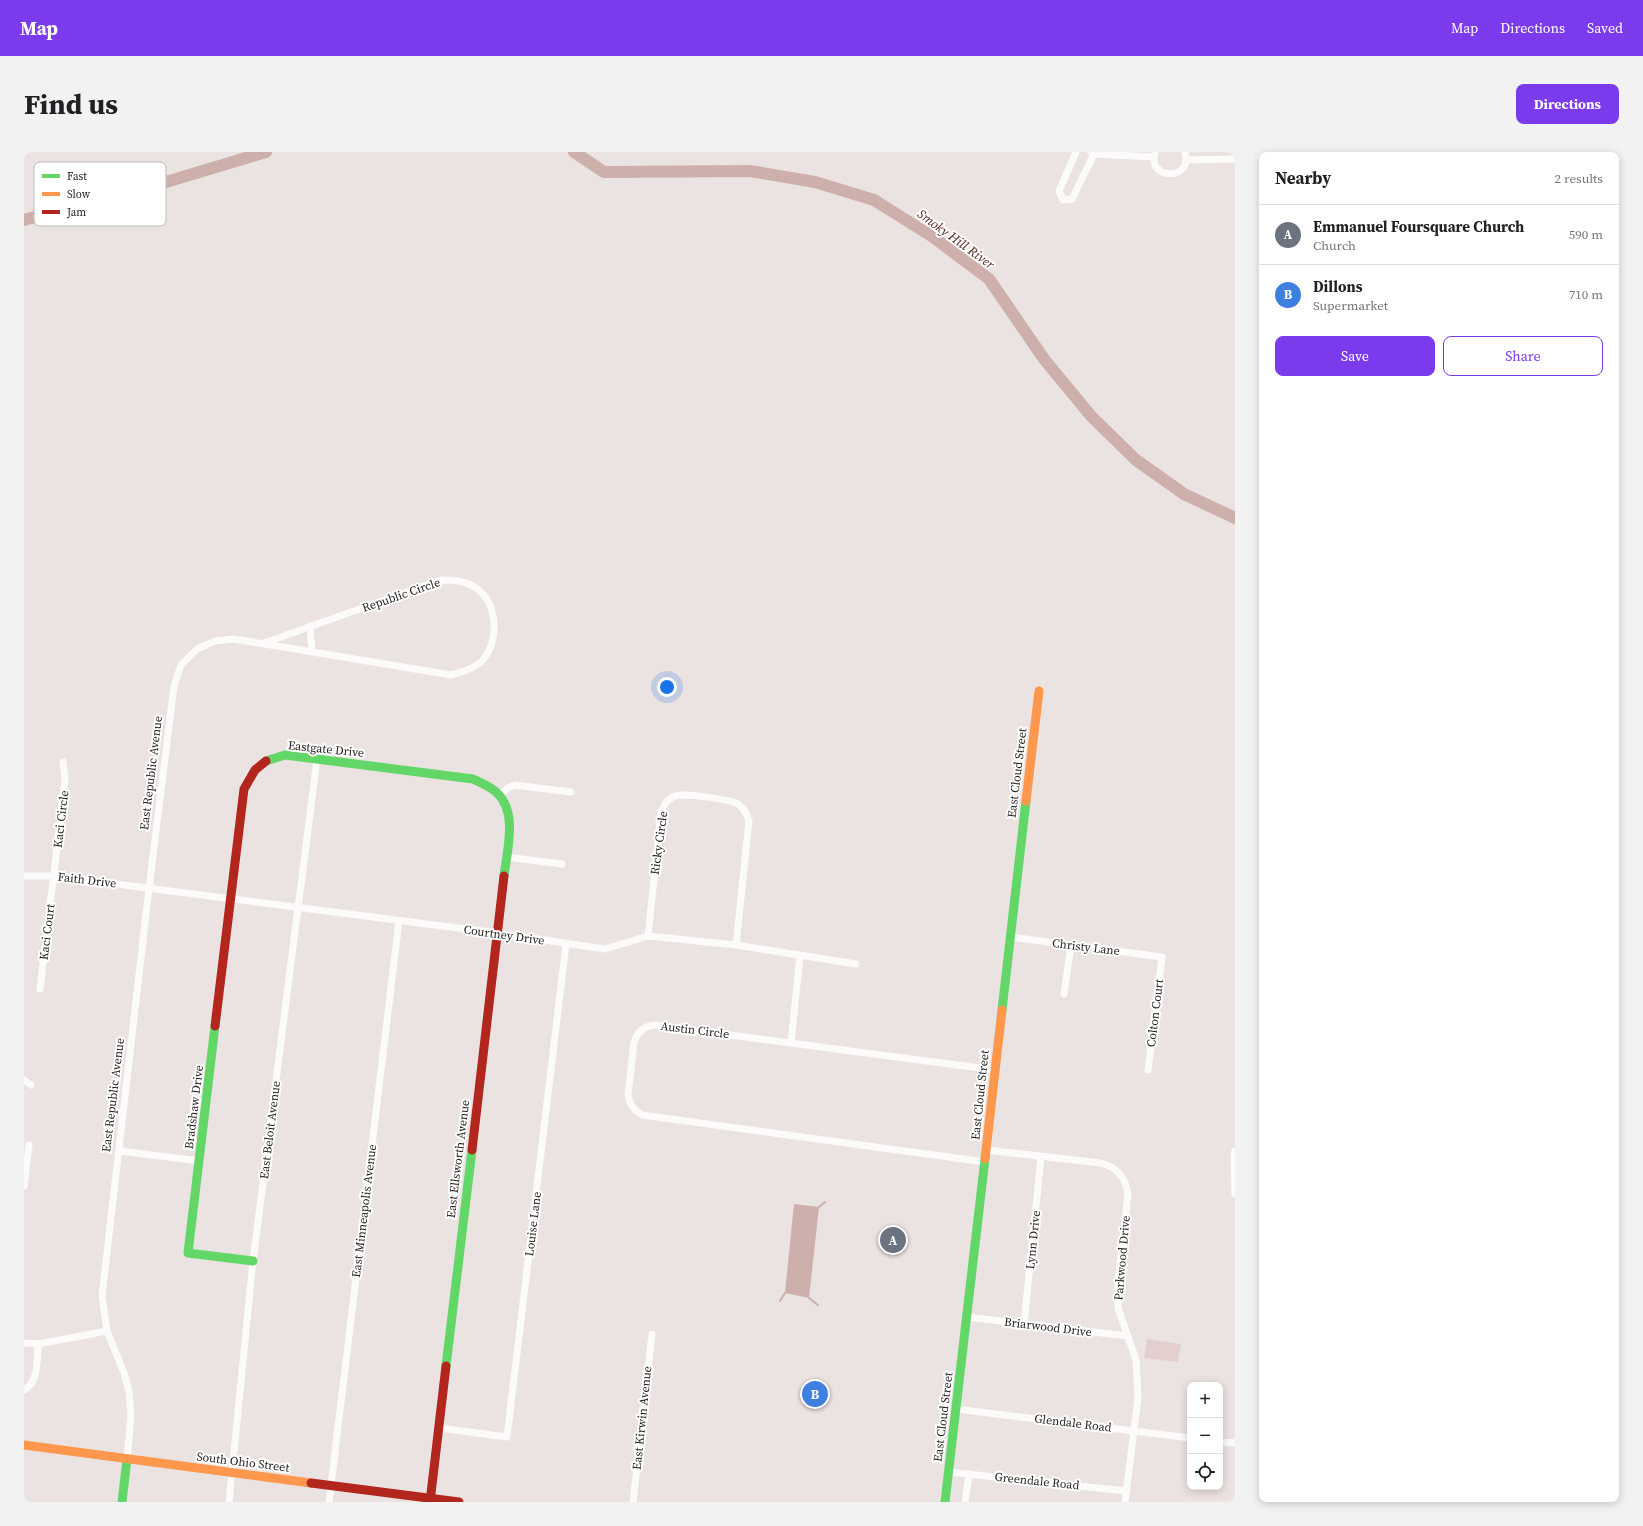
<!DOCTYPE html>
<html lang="en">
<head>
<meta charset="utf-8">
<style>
  :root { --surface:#fff; --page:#f2f2f2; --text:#202124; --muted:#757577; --line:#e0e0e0; --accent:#7c3aed }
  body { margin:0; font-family:"Source Serif 4",serif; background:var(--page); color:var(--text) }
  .controls { position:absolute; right:12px; bottom:12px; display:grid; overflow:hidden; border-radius:8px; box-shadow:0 2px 10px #0003 }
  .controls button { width:36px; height:36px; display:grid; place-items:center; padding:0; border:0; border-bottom:1px solid var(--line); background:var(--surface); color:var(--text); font:20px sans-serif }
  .you { position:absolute; left:643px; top:535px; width:14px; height:14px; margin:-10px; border:3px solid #fff; border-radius:50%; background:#1a73e8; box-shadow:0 0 0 6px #1a73e833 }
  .badge { display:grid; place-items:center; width:26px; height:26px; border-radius:50%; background:var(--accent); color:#fff; font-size:13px; font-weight:700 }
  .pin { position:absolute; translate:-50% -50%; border:2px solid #fff; box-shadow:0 1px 4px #0006 }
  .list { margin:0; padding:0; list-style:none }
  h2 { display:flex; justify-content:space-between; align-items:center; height:52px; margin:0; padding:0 16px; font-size:17px }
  h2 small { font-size:13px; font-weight:400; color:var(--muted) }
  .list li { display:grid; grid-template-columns:26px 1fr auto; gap:12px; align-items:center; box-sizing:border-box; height:60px; padding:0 16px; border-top:1px solid var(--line) }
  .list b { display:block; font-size:15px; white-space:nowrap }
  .list p { margin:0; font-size:13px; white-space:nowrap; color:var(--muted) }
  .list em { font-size:13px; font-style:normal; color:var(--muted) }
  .actions { display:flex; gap:8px; padding:12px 16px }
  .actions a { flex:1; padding:9px 0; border:1px solid var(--accent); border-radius:8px; text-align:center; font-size:14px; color:var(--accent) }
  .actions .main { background:var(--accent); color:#fff }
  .icon { flex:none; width:22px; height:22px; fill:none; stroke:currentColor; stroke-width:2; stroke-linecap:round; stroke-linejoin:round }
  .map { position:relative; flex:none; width:1211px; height:1350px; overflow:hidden; border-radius:8px }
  header { display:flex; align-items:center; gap:24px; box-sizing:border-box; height:56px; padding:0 20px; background:var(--accent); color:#fff }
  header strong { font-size:19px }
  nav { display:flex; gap:22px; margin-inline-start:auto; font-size:14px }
  .intro { display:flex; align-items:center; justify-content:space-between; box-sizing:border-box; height:96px; padding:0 24px }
  h1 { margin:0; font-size:28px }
  .button { padding:10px 18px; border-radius:8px; background:var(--accent); color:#fff; font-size:14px; font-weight:700 }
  main { display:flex; gap:24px; padding:0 24px }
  aside { flex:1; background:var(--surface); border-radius:8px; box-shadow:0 2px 10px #0003 }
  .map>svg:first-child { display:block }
</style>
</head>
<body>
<header>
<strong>Map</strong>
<nav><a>Map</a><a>Directions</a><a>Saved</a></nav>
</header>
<div class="intro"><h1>Find us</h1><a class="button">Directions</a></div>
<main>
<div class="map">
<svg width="1211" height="1350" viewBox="0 0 1211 1350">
  <rect width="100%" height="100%" fill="#ebe3e1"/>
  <path fill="#e3d0ce" d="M1123,1187L1157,1192L1154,1210L1120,1206Z"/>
  <path fill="#cdafab" d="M770,1052L795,1055L785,1146L761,1141Z"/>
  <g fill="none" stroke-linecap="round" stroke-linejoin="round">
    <g stroke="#cdafab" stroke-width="2">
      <path d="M795,1055L801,1050"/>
      <path d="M785,1146L794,1153"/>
      <path d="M756,1149L761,1141"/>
    </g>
    <g stroke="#cdafab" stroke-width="12">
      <path d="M550,0L580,20L726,19L791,30L850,48L909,85L965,127L1020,207L1067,264L1112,308L1160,342L1211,366"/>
      <path d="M0,68L142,30L242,0"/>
    </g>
    <g stroke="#fcfbfa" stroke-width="7">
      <path d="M1052,0L1035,39L1039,48L1048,47L1070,2"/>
      <path d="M1067,0L1070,2L1130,5"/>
      <path d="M1131,0C1122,29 1170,29 1161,0"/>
      <path d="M1162,8L1211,7"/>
      <path d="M286,474L288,499"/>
      <path d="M476,643L484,636L491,633L547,640"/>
      <path d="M482,705L538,712"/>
      <path d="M0,724H30L473,781L581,797L624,784L712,793L832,812"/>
      <path d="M624,784L637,660C640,653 643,647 651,644C660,641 708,647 715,653C721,657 723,663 725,669L712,793"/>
      <path d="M986,785L1138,805L1124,918"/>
      <path d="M16,837L41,628L39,610"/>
      <path d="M1040,842L1047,793"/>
      <path d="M767,891L776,803"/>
      <path d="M0,928L7,933"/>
      <path d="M962,998L1077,1011C1094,1016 1101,1025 1104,1042L1094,1130V1156L1112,1208L1114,1246L1101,1350"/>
      <path d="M95,999L176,1009"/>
      <path d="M1211,999L1210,1004L1211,1042"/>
      <path d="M961,1010L618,963C609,958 605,952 604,942L610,891C613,880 620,874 631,873L971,918"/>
      <path d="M0,1034L5,993"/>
      <path d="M943,1165L1104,1184"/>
      <path d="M1000,1172L1017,1005"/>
      <path d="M0,1191L14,1192L83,1179"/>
      <path d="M0,1238C15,1230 13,1207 14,1192"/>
      <path d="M932,1257L1166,1286"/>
      <path d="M415,1276L483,1285L542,792"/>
      <path d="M1196,1290L1211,1291"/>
      <path d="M103,1307L107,1264L105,1239L100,1221L83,1179L78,1144L125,736L150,534L157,513L173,497L191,489L210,487L427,523C438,520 449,517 458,509C477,488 474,446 447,433C437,428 428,428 417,428L240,491"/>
      <path d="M925,1320L1102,1339"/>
      <path d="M205,1350L229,1109L293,607"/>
      <path d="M305,1350L375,769"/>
      <path d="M609,1350L628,1182"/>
      <path d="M941,1350L945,1322"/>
    </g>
    <g stroke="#63d668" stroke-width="9">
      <path d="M242,609L261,603L449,627C457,631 466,634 473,641C494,660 483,699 480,724"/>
      <path d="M978,858L1002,649"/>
      <path d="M191,874L164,1101L229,1109"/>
      <path d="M422,1214L448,998"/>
      <path d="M98,1350L103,1307"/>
      <path d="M921,1350L961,1007"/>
    </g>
    <g stroke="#ff974d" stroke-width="9">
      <path d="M1002,649L1015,539"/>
      <path d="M961,1007L978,858"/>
      <path d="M0,1293L287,1331"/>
    </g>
    <g stroke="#b3261e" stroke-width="9">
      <path d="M191,874L220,637L231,618L242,609"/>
      <path d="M448,998L480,724"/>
      <path d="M287,1331L435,1350"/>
      <path d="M406,1350L422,1214"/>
    </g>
  </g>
  <g text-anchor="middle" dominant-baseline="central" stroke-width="4" stroke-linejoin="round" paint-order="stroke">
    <g font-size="12" fill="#282221" stroke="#fff">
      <text transform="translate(377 443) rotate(-19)">Republic Circle</text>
      <text transform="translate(302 597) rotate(6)">Eastgate Drive</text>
      <text transform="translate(127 621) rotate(-83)">East Republic Avenue</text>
      <text transform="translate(993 621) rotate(-83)">East Cloud Street</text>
      <text transform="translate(37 667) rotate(-83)">Kaci Circle</text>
      <text transform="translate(635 691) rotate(-82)">Ricky Circle</text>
      <text transform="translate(63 728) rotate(7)">Faith Drive</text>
      <text transform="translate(23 780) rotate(-83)">Kaci Court</text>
      <text transform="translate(480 783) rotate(8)">Courtney Drive</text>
      <text transform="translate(1062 795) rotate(7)">Christy Lane</text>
      <text transform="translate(1131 861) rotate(-83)">Colton Court</text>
      <text transform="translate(671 878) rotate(7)">Austin Circle</text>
      <text transform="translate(89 943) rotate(-83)">East Republic Avenue</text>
      <text transform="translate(956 943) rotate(-84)">East Cloud Street</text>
      <text transform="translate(170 955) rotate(-83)">Bradshaw Drive</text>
      <text transform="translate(246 978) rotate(-83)">East Beloit Avenue</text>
      <text transform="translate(434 1007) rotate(-83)">East Ellsworth Avenue</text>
      <text transform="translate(340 1059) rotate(-83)">East Minneapolis Avenue</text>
      <text transform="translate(509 1072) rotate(-83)">Louise Lane</text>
      <text transform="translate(1009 1088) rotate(-84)">Lynn Drive</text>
      <text transform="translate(1098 1106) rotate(-85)">Parkwood Drive</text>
      <text transform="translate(1024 1175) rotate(7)">Briarwood Drive</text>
      <text transform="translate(919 1265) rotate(-83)">East Cloud Street</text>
      <text transform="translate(618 1266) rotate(-84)">East Kirwin Avenue</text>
      <text transform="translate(1049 1271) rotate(7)">Glendale Road</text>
      <text transform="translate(219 1310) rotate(7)">South Ohio Street</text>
      <text transform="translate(1013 1329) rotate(6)">Greendale Road</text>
    </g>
    <g font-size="13" font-style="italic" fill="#56231f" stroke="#fff">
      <text transform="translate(932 87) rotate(36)">Smoky Hill River</text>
    </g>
  </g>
  <rect x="10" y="10" width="132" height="64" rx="6" fill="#fff" stroke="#bebdbc" stroke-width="1"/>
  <rect x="18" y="22" width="18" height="4" fill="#63d668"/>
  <rect x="18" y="40" width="18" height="4" fill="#ff974d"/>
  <rect x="18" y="58" width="18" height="4" fill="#b3261e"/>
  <g font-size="11" fill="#282221">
    <text x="43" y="28">Fast</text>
    <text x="43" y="46">Slow</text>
    <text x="43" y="64">Jam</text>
  </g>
</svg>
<div class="controls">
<button>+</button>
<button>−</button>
<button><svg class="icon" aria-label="locate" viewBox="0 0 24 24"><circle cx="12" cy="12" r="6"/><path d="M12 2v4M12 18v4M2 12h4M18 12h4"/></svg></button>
</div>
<div class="you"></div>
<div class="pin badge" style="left:869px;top:1088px;background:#6b7280">A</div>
<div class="pin badge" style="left:791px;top:1242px;background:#3f7fe0">B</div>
</div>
<aside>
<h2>Nearby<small>2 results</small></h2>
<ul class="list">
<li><span class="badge" style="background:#6b7280">A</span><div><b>Emmanuel Foursquare Church</b><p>Church</p></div><em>590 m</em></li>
<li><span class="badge" style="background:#3f7fe0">B</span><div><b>Dillons</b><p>Supermarket</p></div><em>710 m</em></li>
</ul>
<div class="actions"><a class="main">Save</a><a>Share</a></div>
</aside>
</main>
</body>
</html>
